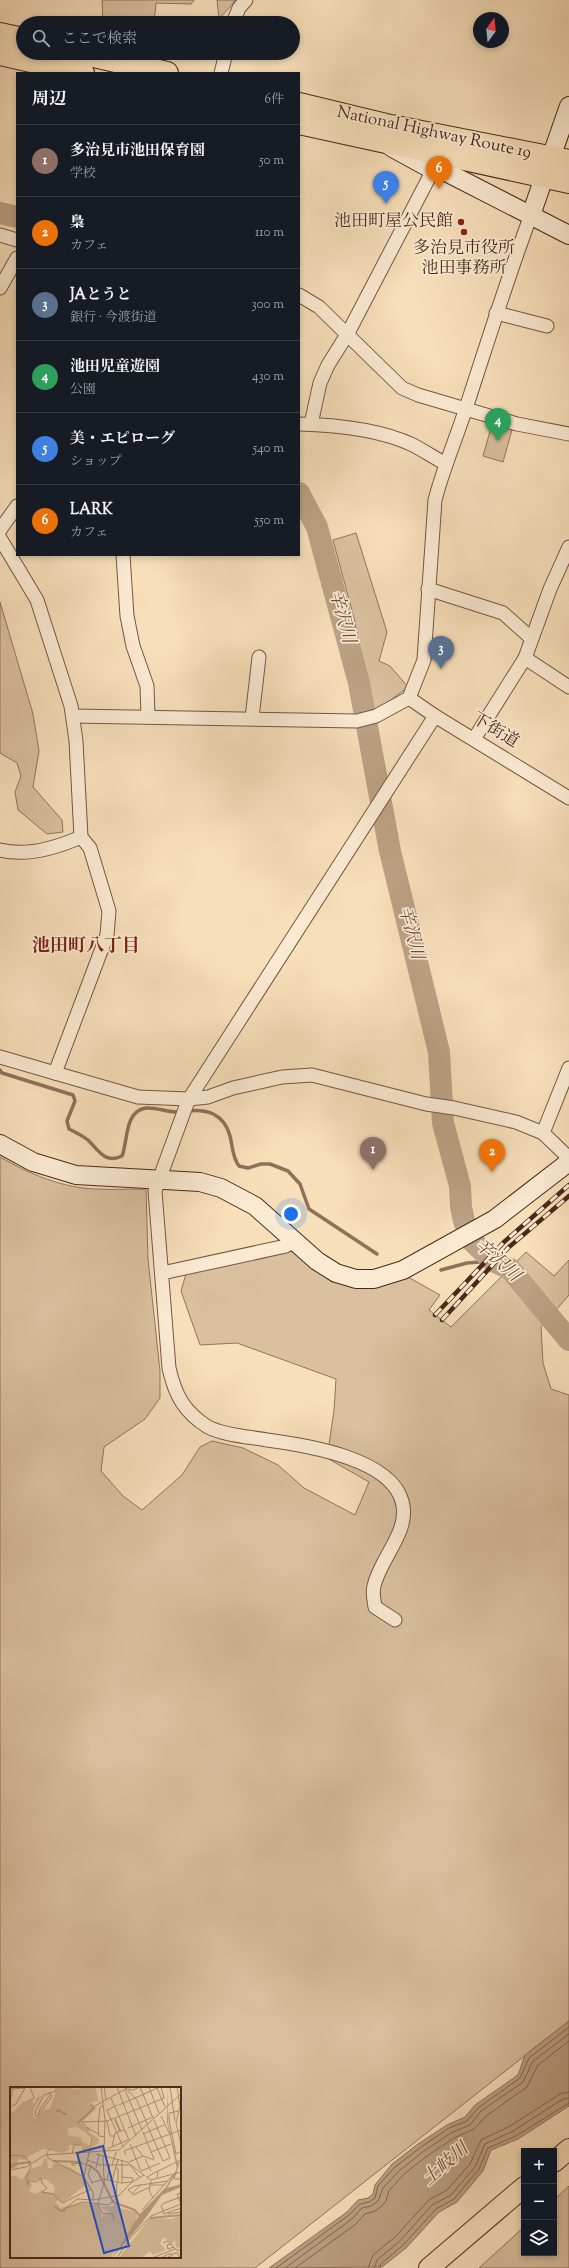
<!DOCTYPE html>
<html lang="ja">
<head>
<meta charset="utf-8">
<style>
  :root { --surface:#171b24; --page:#20242c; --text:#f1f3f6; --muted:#9ea1a6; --line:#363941; --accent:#c59692 }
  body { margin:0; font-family:"Sorts Mill Goudy","Noto Serif JP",serif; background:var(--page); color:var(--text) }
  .controls { position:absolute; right:12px; bottom:12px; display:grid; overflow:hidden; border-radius:0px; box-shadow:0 2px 6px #0003 }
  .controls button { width:36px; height:36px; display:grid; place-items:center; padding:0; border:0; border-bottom:1px solid var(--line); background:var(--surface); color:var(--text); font:20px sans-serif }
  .compass { position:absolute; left:473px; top:12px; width:36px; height:36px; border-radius:50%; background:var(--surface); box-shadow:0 2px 6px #0003; rotate:15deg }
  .you { position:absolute; left:291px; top:1214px; width:14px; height:14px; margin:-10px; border:3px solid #fff; border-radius:50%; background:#1a73e8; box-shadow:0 0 0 6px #1a73e833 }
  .badge { display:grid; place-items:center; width:26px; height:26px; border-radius:50%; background:var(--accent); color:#fff; font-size:13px; font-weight:700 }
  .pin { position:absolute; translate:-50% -33px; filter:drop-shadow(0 1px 2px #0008) }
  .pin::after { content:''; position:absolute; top:21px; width:14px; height:12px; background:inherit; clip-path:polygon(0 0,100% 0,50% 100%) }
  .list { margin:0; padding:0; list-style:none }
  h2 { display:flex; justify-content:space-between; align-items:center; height:52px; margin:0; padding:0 16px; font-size:17px }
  h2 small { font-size:13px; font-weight:400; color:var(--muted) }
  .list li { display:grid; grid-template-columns:26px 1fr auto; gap:12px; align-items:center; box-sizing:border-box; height:72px; padding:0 16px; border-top:1px solid var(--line) }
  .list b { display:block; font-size:15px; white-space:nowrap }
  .list p { margin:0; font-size:13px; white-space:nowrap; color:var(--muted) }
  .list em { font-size:13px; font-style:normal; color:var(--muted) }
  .icon { flex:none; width:22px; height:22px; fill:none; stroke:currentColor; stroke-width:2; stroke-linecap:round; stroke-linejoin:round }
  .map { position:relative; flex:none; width:569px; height:2268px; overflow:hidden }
  .search { position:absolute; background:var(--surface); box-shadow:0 2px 6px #0003; left:16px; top:16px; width:284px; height:44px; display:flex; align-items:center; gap:10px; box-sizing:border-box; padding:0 14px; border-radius:22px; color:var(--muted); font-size:15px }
  .panel { position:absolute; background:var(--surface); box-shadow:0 2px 6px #0003; left:16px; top:72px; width:284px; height:484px; border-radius:0px }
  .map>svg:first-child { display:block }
</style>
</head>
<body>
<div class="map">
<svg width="569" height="2268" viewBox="0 0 569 2268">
  <rect width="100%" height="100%" fill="#f7dfba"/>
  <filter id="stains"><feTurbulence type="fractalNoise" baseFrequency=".005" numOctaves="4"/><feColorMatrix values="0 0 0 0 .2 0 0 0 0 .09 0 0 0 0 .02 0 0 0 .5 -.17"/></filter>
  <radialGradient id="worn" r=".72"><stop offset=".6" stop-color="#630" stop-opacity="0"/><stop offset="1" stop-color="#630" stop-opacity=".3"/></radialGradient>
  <g fill="#dac09f" stroke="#92745c" fill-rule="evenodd">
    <path d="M102,0H194L191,4L156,3L154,23H103Z"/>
    <path d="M217,0H236L219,19Z"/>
    <path d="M493,421L513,426L503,462L483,456Z"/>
    <path d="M356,533L387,632L379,661L390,666L408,687L383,706L372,711L354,618L333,540Z"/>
    <path d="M0,602L33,714L39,751L33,787L62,820L63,832L47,834L18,810L15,792L21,776L17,763L0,753Z"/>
    <path d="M0,1157C30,1174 62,1188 96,1189C113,1190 129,1189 146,1189L148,1259L160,1371V1398L145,1419L104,1447L101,1471L123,1496L142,1510L182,1475L200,1447L212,1441L243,1448L278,1465L304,1488L355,1515L369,1482L327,1458L334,1410L336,1379L237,1343L200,1345L181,1291L188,1267L286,1246C330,1285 350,1298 408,1277L440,1295L429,1310L451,1327L526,1252L554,1276L569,1260V1295L541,1327L543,1363L551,1389L569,1395V2021L255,2268H0ZM11,2088H180V2257H11Z"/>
    <path d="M569,2186V2268H479L524,2227V2253H554V2200Z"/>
  </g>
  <path fill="#bca184" stroke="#8e715a" d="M569,2021V2106L518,2139L491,2150L483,2171L457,2202L439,2212L406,2248L382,2267L269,2268L347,2212L358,2200L368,2198L373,2194L375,2185L392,2164L418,2144L447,2125L465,2117L475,2105L518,2075L525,2055Z"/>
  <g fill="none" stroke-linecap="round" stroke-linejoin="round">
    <g stroke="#83644f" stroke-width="1">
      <path d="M276,2268L349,2215L360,2204L369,2202L375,2198L378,2186L395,2167L421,2147L449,2128L467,2121L478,2108L520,2078L529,2058L569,2027"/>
      <path d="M285,2268L352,2219L362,2208L371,2206L378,2201L383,2188L399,2171L424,2151L451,2133L470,2125L481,2111L523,2082L533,2061L569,2034"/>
      <path d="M295,2268L356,2224L365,2214L375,2211L382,2206L386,2201L389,2191L403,2175L427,2156L454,2138L474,2129L486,2116L527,2087L538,2065L569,2041"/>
      <path d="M368,2268L373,2255L395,2237L429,2200L447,2190L470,2164L481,2140L510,2126L560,2094L569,2092"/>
      <path d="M374,2268L377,2260L400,2241L432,2205L451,2195L475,2167L485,2144L513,2131L563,2099L569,2098"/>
      <path d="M379,2268L381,2264L403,2245L436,2209L454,2199L479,2169L488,2148L516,2136L569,2103"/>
    </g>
    <g stroke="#8e715a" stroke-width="3.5">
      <path d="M0,1070L2,1073L73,1095L75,1101L67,1121L69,1129C75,1132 83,1136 88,1140C99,1151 105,1164 122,1156C128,1142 124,1111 146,1108C157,1107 169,1113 181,1112"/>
      <path d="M187,1111C208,1109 224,1114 230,1136C233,1147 232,1157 239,1166L248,1168L261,1164H270L288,1171L300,1184L309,1209L377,1254"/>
      <path d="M441,1270L467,1263L493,1261"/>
    </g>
    <g stroke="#bca184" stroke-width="22">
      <path d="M0,213L17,217"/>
      <path d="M299,493L317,527L359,683L390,851L439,1052L443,1123L460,1186L461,1207L464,1221L472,1241L493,1261L510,1269L569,1340"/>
    </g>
    <g stroke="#755642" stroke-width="15">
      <g id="street">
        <path d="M233,23L239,8L246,0"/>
        <path d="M221,73L226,53"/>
        <path d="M0,235L17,240"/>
        <path d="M0,288L17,258"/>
        <path d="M299,295L319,307L402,388L418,395L517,424L569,434"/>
        <path d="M496,313L547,326"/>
        <path d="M299,424C337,425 379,429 413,445C424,451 435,458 446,464"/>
        <path d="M311,424L320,383L328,365L348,333L433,170"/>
        <path d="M0,530L17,506"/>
        <path d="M0,538L37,600L71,706L76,741L81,837L90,848L109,911L107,935L55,1073L138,1097L189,1099L208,1097L233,1088L282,1077L312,1075L426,1104L454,1108L516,1122L543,1133"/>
        <path d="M123,555L127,616L133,646L147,686L148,716"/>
        <path d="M428,589L503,613L531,638"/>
        <path d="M525,658L569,687"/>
        <path d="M409,698L435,716L569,798"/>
        <path d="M74,716L357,721L376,716L409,698L424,660L435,500C443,469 456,439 466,408C487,344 507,279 531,215"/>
        <path d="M252,718L259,657"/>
        <path d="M474,739L525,658L550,589L569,547"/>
        <path d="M0,850C27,857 56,848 81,837"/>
        <path d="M0,1057L55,1073"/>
        <path d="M569,1068L543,1133L569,1158"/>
        <path d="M162,1273L286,1246L293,1239"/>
        <path d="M395,1620L375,1607C374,1600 372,1592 374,1586C380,1558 411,1531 402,1501C390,1458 305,1445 267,1440C251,1437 223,1435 208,1427C184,1412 175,1395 169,1368L155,1191L185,1109L189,1099L435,716"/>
      </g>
    </g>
    <g stroke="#4a281a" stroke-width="20">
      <g id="secondary">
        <path d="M391,147L433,170L448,173L569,235"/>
        <path d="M531,215L569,106"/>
        <path d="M0,1144L33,1162L76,1175L200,1182L221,1188L255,1206L317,1261L336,1273L356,1279H374L403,1270L495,1219L569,1162"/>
      </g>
    </g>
    <g stroke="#4a281a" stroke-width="22">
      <g id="primary">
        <path d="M554,2162L569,2149"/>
        <path d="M429,2268L524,2187"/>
      </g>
    </g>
    <g stroke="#4a281a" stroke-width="24">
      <g id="highway">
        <path d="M0,34L23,39"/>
        <path d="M81,53L167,73"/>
        <path d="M0,54L83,73"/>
        <path d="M299,104L386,125L569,161"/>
        <path d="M299,123L569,182"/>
      </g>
    </g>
    <use href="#street" stroke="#faead2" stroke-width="13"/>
    <use href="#secondary" stroke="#faead2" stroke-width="18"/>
    <use href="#primary" stroke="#f7dfba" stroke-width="20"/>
    <use href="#highway" stroke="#f7dfba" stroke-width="22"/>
    <g stroke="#4a281a" stroke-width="4.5">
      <g id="rail">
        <path d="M435,1315L504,1242L569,1185"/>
        <path d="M442,1320L509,1247L569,1196"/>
      </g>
    </g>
    <use href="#rail" stroke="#faead2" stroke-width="3" stroke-dasharray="9" stroke-linecap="butt"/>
  </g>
  <g fill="#8f2418" stroke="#faead2" stroke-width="1.5">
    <circle cx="461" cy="222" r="4"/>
    <circle cx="464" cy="232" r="4"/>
  </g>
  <g text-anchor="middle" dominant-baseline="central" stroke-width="3.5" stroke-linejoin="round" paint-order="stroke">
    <g font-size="17" fill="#4a281a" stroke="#faead2">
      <text transform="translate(434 133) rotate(12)">National Highway Route 19</text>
      <text transform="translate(495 731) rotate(31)">下街道</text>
    </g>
    <g font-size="17" fill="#4a281a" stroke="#faead2" text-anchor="end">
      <text x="453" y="222">池田町屋公民館</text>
      <text x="464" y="249" text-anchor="middle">多治見市役所<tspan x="464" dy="20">池田事務所</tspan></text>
    </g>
    <g font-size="18" font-style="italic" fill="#6c4c3a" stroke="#faead2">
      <text transform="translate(341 617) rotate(75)">辛沢川</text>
      <text transform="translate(410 933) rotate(76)">辛沢川</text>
      <text transform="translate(497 1261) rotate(42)">辛沢川</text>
      <text transform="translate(446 2165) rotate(-41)">土岐川</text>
    </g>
    <g font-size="18" font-weight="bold" fill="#7a1f14" stroke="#faead2">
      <text x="86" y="947">池田町八丁目</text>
    </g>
  </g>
  <g transform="translate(10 2087)">
    <rect width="171" height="171" fill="#f7dfba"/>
    <path d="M57,0L64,2L86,0L88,14L79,16L86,21L84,24L71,35L75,40H79V45L89,52V56L81,61L83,54L76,46L67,40L58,41V48L72,51L71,54L80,59L77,64H72L71,58H59V63L53,66L33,62L19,69L16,73L8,72L7,80L0,82V23L3,25L13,15L22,13L24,18L27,11L32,9L24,21L23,29L25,32L34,23L40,22L47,1ZM37,71L38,81H42L43,76L59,80L73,89L80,101L75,99L53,115L48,113L46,115L50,121L72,116L88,117L92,131L94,127H101L91,120L103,119L109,113L108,121L127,125L126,136L100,171H0V89H6L12,93L19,83L32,78L34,72ZM36,92L45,100L44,106L30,104L26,107L19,104L22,98L19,94ZM171,128V161L166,160L165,153L162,157L154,150L150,156L156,163L143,168L140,164L131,171H109L140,131L162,132Z" fill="#dac09f" fill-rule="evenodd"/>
    <path d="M158,0V36L168,78L166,87L157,101L171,97V100L152,108L131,137L102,171L130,127L156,100L167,82L157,35Z" fill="#bca184"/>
    <path fill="none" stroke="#bca184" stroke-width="2" d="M47,25L48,23L57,28M105,32L110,44M68,36L85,20M43,74L71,75M79,78L88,85L103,115L125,123L130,129M0,81L5,77L21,75M44,119L51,124L55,123M140,131L171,128"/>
    <path fill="none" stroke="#b2967a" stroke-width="1" d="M91,0L95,33L94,63M94,0L96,13M107,0L126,49M114,0L127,13L138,39M130,0L143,31M139,0L149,26M160,0L165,34M167,0L170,19L166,36L171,57M147,1L155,20M0,2L15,1M115,3L132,43M101,11L119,53M0,14L3,2M17,15L24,11L20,0M82,16L81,19H85L119,0V3H123L130,0M109,18L150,0M94,19L90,20L88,40L89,49L95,50M0,20L6,17L15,1M97,23L113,60M97,23L108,18M169,24L159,26V33L166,67L171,64M28,29H25L26,23L34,8L46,4V0M28,29L42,9L39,5M28,29L30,22L40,8M151,29L159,46M97,34L100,49H105M138,40L153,74L160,71L144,33M118,41L143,30M133,45L144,72M89,47L77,41L72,35L97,34L130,21L154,11L151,0M133,47L154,38M120,57L131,84M102,60L105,46L114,43M126,60L133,69L144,73M41,61L37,65L38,71L74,90L83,105V113L105,109M97,62L118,53M141,65L161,57M62,67L64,58H71M86,67L117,75L135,89M0,68L14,69L18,73L21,80L16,91L18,98L19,94L26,95L31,91L32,96L37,101L32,105L43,107L52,116L81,102M93,68L94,92M116,68L114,64L171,43M135,72L141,84M77,73L91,78H119M119,75L133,69M169,75L164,92H171M102,78L106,65M120,78L130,91M65,79L61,77L71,76L81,79L78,87L82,96M105,80L108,82V96M86,81L89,68M0,83L16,80L35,68L109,63L171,7M131,84L150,76M74,89L82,52M112,90L123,91L122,95M136,90L141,93L171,85M137,90L148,84M147,91L148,84L171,73M94,92L111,96L122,95M95,92L88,117L92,126L103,127L104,133M97,93L100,78M102,94L108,72M141,94L139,103L143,111M81,96L94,92M112,96V73M140,98H154M123,106L131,97M123,108L140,100M124,108L118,103L124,99L158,94M106,110L107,96M171,117L167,107L171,106M53,122L73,115L99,118L122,95L134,88M55,122L67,112L83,113M132,123L163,88M154,127L151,119L154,116L171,110M154,127L171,121M158,127L171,125M153,156L158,154L165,162M161,157L157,158L158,162L164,160M107,171L121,150L141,129L171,117M142,171L165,162L171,164M151,171L158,167H163M157,171L167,165L170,171"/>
    <path fill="#1d4ed8" fill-opacity="0.15" stroke="#1d4ed8" stroke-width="2" d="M93,59L119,159L94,166L67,66Z"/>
    <rect width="171" height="171" fill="none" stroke="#4a281a" stroke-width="2"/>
  </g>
  <rect width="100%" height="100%" filter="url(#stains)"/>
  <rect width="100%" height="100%" fill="url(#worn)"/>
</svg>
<div class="controls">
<button>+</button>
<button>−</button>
<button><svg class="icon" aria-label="layers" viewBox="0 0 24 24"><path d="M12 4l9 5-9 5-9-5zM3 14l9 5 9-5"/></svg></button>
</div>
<svg class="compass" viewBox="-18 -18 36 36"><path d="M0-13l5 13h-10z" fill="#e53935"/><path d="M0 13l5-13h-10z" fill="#9ea1a6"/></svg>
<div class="you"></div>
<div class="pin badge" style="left:373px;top:1170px;background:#8d6e63">1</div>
<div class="pin badge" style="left:492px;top:1172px;background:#e8710a">2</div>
<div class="pin badge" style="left:441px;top:669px;background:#5c6f8a">3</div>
<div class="pin badge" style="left:498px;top:441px;background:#2e9e5b">4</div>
<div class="pin badge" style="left:386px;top:204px;background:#3f7fe0">5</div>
<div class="pin badge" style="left:439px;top:189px;background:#e8710a">6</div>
<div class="search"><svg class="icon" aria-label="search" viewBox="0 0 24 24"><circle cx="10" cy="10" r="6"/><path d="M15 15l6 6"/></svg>ここで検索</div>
<section class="panel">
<h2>周辺<small>6件</small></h2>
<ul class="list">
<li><span class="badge" style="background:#8d6e63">1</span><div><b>多治見市池田保育園</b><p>学校</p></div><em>50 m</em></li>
<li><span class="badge" style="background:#e8710a">2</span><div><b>梟</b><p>カフェ</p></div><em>110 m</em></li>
<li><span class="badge" style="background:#5c6f8a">3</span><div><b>JAとうと</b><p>銀行 · 今渡街道</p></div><em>300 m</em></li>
<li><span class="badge" style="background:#2e9e5b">4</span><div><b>池田児童遊園</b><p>公園</p></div><em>430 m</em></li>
<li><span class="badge" style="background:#3f7fe0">5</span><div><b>美・エピローグ</b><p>ショップ</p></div><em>540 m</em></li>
<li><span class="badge" style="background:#e8710a">6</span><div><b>LARK</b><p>カフェ</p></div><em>550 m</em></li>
</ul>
</section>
</div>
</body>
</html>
